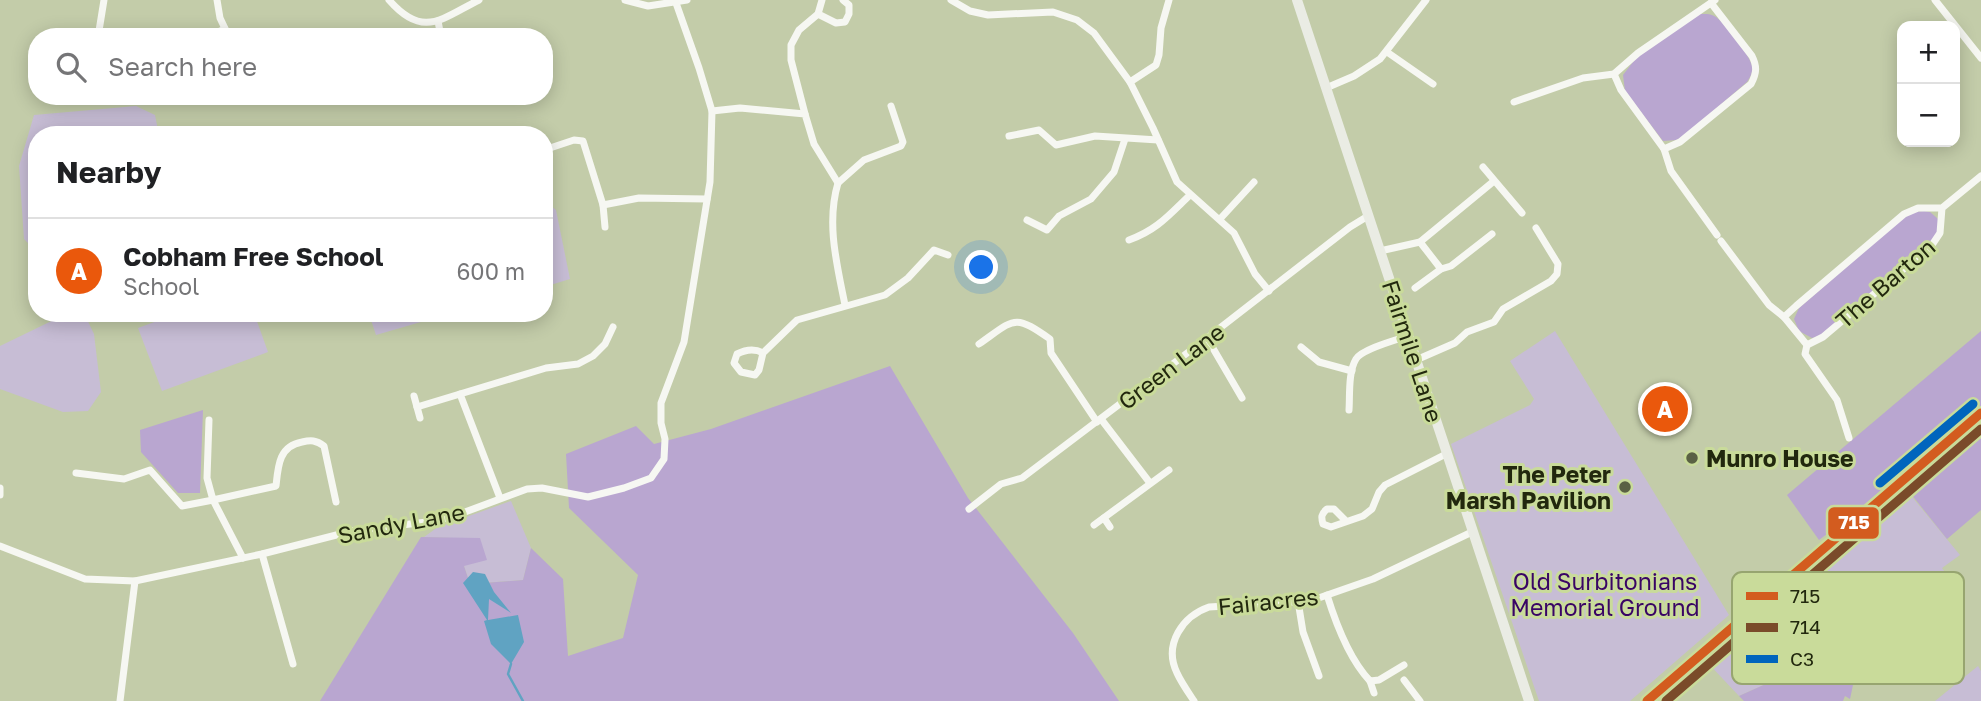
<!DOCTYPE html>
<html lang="en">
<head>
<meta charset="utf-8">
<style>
  :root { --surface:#fff; --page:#f2f2f2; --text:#202124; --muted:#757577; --line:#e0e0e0; --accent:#ea580c }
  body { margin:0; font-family:"Golos Text",sans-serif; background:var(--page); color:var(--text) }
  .controls { position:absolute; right:21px; top:21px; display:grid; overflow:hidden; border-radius:14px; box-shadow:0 4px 18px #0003 }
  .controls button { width:63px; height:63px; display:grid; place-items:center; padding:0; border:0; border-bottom:2px solid var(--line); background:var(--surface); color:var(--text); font:35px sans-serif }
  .you { position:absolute; left:982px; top:268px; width:24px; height:24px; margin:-18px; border:5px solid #fff; border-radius:50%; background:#1a73e8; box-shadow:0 0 0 10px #1a73e833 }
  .badge { display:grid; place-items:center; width:46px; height:46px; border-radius:50%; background:var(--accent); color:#fff; font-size:23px; font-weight:700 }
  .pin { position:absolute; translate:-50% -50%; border:4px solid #fff; box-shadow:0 2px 7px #0006 }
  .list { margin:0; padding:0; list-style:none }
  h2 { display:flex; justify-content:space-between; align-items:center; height:91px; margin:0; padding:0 28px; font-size:30px }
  h2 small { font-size:23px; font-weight:400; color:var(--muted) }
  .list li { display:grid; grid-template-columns:46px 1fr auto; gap:21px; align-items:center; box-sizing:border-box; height:105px; padding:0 28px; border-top:2px solid var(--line) }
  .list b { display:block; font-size:26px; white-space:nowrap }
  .list p { margin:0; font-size:23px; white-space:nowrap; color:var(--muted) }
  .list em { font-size:23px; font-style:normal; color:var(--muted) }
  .icon { flex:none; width:38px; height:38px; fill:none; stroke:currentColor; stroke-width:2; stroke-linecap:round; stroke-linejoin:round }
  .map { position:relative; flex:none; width:1981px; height:701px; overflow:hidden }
  .search { position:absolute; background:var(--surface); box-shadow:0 4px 18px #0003; left:28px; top:28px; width:525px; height:77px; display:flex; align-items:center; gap:18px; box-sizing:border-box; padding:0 24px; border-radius:28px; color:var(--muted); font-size:26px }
  .panel { position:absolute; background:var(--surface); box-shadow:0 4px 18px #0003; left:28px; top:126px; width:525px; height:196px; border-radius:28px }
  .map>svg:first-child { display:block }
</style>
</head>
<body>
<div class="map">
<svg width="1981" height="701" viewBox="0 0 1981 701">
  <rect width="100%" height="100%" fill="#c3cca9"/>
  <g fill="#c7bdd5">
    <path d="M136,106L155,115L159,135H37V252L24,239L19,166L34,115Z"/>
    <path d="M544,200L556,210L570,279L544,287Z"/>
    <path d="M68,313H84L94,334L101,392L88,411L63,412L0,389V346Z"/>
    <path d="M179,313H254L268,352L162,391L138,328Z"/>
    <path d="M347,313H452L376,335L371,320L365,316L350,320Z"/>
    <path d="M1555,331L1729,615L1630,701H1539L1451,444L1530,405L1534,399L1510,361Z"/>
    <path d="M1908,492L1960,555L1942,568L1952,582L1947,586L1943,582L1908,608L1910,612C1892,609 1886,624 1870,629C1851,634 1815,598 1806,582L1810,575Z"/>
    <path d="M511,501L531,548L523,580L470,584L464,566L480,539L424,537L438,527Z"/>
    <path d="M1791,593H1800L1836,628L1845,634L1839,655L1842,670L1768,683L1739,696L1706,661Z"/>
    <path d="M1978,666L1981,671V701H1935Z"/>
  </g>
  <g fill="#b9a6d0">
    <path d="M1699,14C1705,14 1710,13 1716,17C1725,23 1750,55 1752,66C1753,72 1751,76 1747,82L1683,137L1676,140L1663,141L1625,91L1623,75L1636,58Z"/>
    <path d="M1924,211L1930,212L1938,219V232L1930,243L1822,335L1812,338L1799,331L1794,319L1799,308L1905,216L1914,212Z"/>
    <path d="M1981,331V510L1947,539L1899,479L1819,540L1787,495Z"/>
    <path d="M890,366L968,498L1073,633L1119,701H320L421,537L480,538L487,560L464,566L470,584L523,580L531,548L563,579L568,656L623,638L638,575L569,508L566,454L636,426L654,444L711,429Z"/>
    <path d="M203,410L200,493H178L141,452L140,430Z"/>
    <path d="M1842,670L1853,685L1850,699L1845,696L1843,701H1744L1739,696L1768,683Z"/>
  </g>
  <path fill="#60a3c2" d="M473,572L485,574L494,592L511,613L489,599L488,620L518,615L524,642L511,664L491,644L484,621L487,620L463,583Z"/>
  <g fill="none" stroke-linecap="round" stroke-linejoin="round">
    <path stroke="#60a3c2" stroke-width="2.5" d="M511,664L508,674L523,701"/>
    <g stroke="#f6f7f2" stroke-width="7">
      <path d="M217,0L220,18L229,37"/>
      <path d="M389,0C423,39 441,19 479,0"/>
      <path d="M625,0L648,6L687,0"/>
      <path d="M951,0L970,11L988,15L1053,12L1077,20L1094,33L1130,82L1153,128L1177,182L1234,233L1255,274L1269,291"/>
      <path d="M1935,0L1981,58"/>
      <path d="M1711,3L1752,56C1757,66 1757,73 1751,84L1680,142L1664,149L1671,171L1717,235"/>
      <path d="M818,14L836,23L845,22L849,14V5L843,0"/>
      <path d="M438,21L441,37"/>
      <path d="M98,37L104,0"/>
      <path d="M206,37L225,29"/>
      <path d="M1387,52L1433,84"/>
      <path d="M1614,74L1621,90L1664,149"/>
      <path d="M1130,82L1156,65L1159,55L1161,28L1169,0"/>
      <path d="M1326,88L1354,76L1380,59L1426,0"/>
      <path d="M1514,102L1583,78L1614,74L1638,53L1715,0"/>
      <path d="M712,111L740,108L805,114L814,144L838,183C826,223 837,265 845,305"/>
      <path d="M805,114L791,60V45L799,30L818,14L822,0"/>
      <path d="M1009,136L1039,130L1056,145L1095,136L1158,140"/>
      <path d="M544,150L574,140L583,141L603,205L605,227"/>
      <path d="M1483,167L1522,213"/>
      <path d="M838,183L864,160L901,146L903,142L891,106"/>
      <path d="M603,205L639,198L707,199"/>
      <path d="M1942,208L1940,233L1932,245L1823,337L1807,345L1784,317L1796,306L1904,214L1918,208H1942L1981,176"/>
      <path d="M1220,219L1254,182"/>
      <path d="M1027,220L1047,230L1059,216L1091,199L1114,172L1125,139"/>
      <path d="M1129,240C1157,230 1169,215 1190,195"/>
      <path d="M1721,241L1769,305L1784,317"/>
      <path d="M1380,251L1420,242L1494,181"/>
      <path d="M1441,269L1451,266L1492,234"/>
      <path d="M1415,288L1441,269L1420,242"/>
      <path d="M1207,338L1242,398"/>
      <path d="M979,344C1015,319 1013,313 1050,339L1051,353L1097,422"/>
      <path d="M1807,345L1805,354L1837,400L1849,438"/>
      <path d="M1301,347L1319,362L1352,371"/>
      <path d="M763,353C754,348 745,350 737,354L734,363L741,372L755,375L759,370L763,353L797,320L885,295L908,278L934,250L948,255"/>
      <path d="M1416,360L1455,343L1467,332L1494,322L1503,309L1551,281L1557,274L1558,264L1536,228"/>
      <path d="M460,394L500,498"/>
      <path d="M414,396L420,418"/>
      <path d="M417,407L546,368L578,364L593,356L605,344L613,327"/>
      <path d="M1349,410C1350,396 1348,372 1356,359C1362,349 1396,340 1408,336"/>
      <path d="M1101,419L1150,483"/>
      <path d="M209,420L207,478L213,500L276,486C278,466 279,446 302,442C311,440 316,440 324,446L336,502"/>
      <path d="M76,473L124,479L150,470L182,506L213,500L243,558"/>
      <path d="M0,488V495"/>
      <path d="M969,509L1001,484L1022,478L1207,338L1350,227L1368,216"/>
      <path d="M1104,518L1110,527"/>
      <path d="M1345,520L1334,509H1327C1321,514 1321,517 1323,524L1331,527L1363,516L1372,509L1379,492L1385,485L1446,454"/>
      <path d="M1094,525L1169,470"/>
      <path d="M0,546L85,579L135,581L262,554L352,531L435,521L457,515L527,489L542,488L588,497L624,488L651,478L664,459L665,439L661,423V403L684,342L710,182L712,111L699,68L676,3"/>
      <path d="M262,554L293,664"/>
      <path d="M1327,595C1336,624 1349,659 1370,681L1379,680L1404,665"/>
      <path d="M1298,601L1303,632L1319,676"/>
      <path d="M1404,680L1420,701"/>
      <path d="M1370,681L1374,693"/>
      <path d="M120,701L135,581"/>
      <path d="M1194,701C1188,692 1181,682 1177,673C1163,644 1183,616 1209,607L1310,601L1373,579L1472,532"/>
    </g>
    <path stroke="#eaece4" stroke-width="10" d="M1297,0L1529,701"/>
    <path stroke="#dfe1d7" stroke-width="10" d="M1647,701L1981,413"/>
    <g stroke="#c9db9a" stroke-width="14">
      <path id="bus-1" d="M1647,701L1981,413"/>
    </g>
    <g stroke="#c9db9a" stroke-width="14">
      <path id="bus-2" d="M1666,701L1981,429"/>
    </g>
    <g stroke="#c9db9a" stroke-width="14">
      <path id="bus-3" d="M1880,483L1973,404"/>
    </g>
    <use href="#bus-1" stroke="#d35c1f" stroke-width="9"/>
    <use href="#bus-2" stroke="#7a4b2a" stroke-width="9"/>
    <use href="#bus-3" stroke="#0065bd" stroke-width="9"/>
  </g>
  <g fill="#5a6144" stroke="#c9db9a" stroke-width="2.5">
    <circle cx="1692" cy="458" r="7"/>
    <circle cx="1625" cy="487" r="7"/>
  </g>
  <g text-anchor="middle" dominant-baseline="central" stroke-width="6" stroke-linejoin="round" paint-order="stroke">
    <g font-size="23" fill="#22280e" stroke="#c9db9a">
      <text transform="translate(1885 283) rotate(-41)">The Barton</text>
      <text transform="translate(1413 351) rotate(72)">Fairmile Lane</text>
      <text transform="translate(1171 366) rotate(-37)">Green Lane</text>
      <text transform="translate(401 523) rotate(-11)">Sandy Lane</text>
      <text transform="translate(1268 601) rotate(-6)">Fairacres</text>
    </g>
    <g font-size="23" font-weight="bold" fill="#22280e" stroke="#c9db9a" text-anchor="start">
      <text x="1706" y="458">Munro House</text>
      <text x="1611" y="474" text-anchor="end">The Peter<tspan x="1611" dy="26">Marsh Pavilion</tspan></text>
    </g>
    <g font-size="23" fill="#390465" stroke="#c9db9a">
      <text x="1605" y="581">Old Surbitonians<tspan x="1605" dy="26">Memorial Ground</tspan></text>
    </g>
  </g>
  <rect x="1732" y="572" width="232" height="112" rx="10" fill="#c9db9a" stroke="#97a570" stroke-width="2"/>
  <rect x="1746" y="592" width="32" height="8" fill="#d35c1f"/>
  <rect x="1746" y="623" width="32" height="9" fill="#7a4b2a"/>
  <rect x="1746" y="655" width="32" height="8" fill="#0065bd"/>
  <g font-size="19" fill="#22280e">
    <text x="1790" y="603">715</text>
    <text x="1790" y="634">714</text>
    <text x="1790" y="666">C3</text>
  </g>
  <rect stroke="#c9db9a" stroke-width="2.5" x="1827" y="506" width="53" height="34" rx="7" fill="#d35c1f"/>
  <g font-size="19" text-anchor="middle" font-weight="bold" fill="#fff">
    <text x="1854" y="529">715</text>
  </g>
</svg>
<div class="controls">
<button>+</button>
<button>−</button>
</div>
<div class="you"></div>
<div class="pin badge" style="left:1665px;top:409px">A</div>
<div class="search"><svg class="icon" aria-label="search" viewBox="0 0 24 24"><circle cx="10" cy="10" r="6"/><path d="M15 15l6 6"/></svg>Search here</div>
<section class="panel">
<h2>Nearby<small></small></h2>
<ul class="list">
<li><span class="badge">A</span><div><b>Cobham Free School</b><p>School</p></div><em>600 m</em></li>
</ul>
</section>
</div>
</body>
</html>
